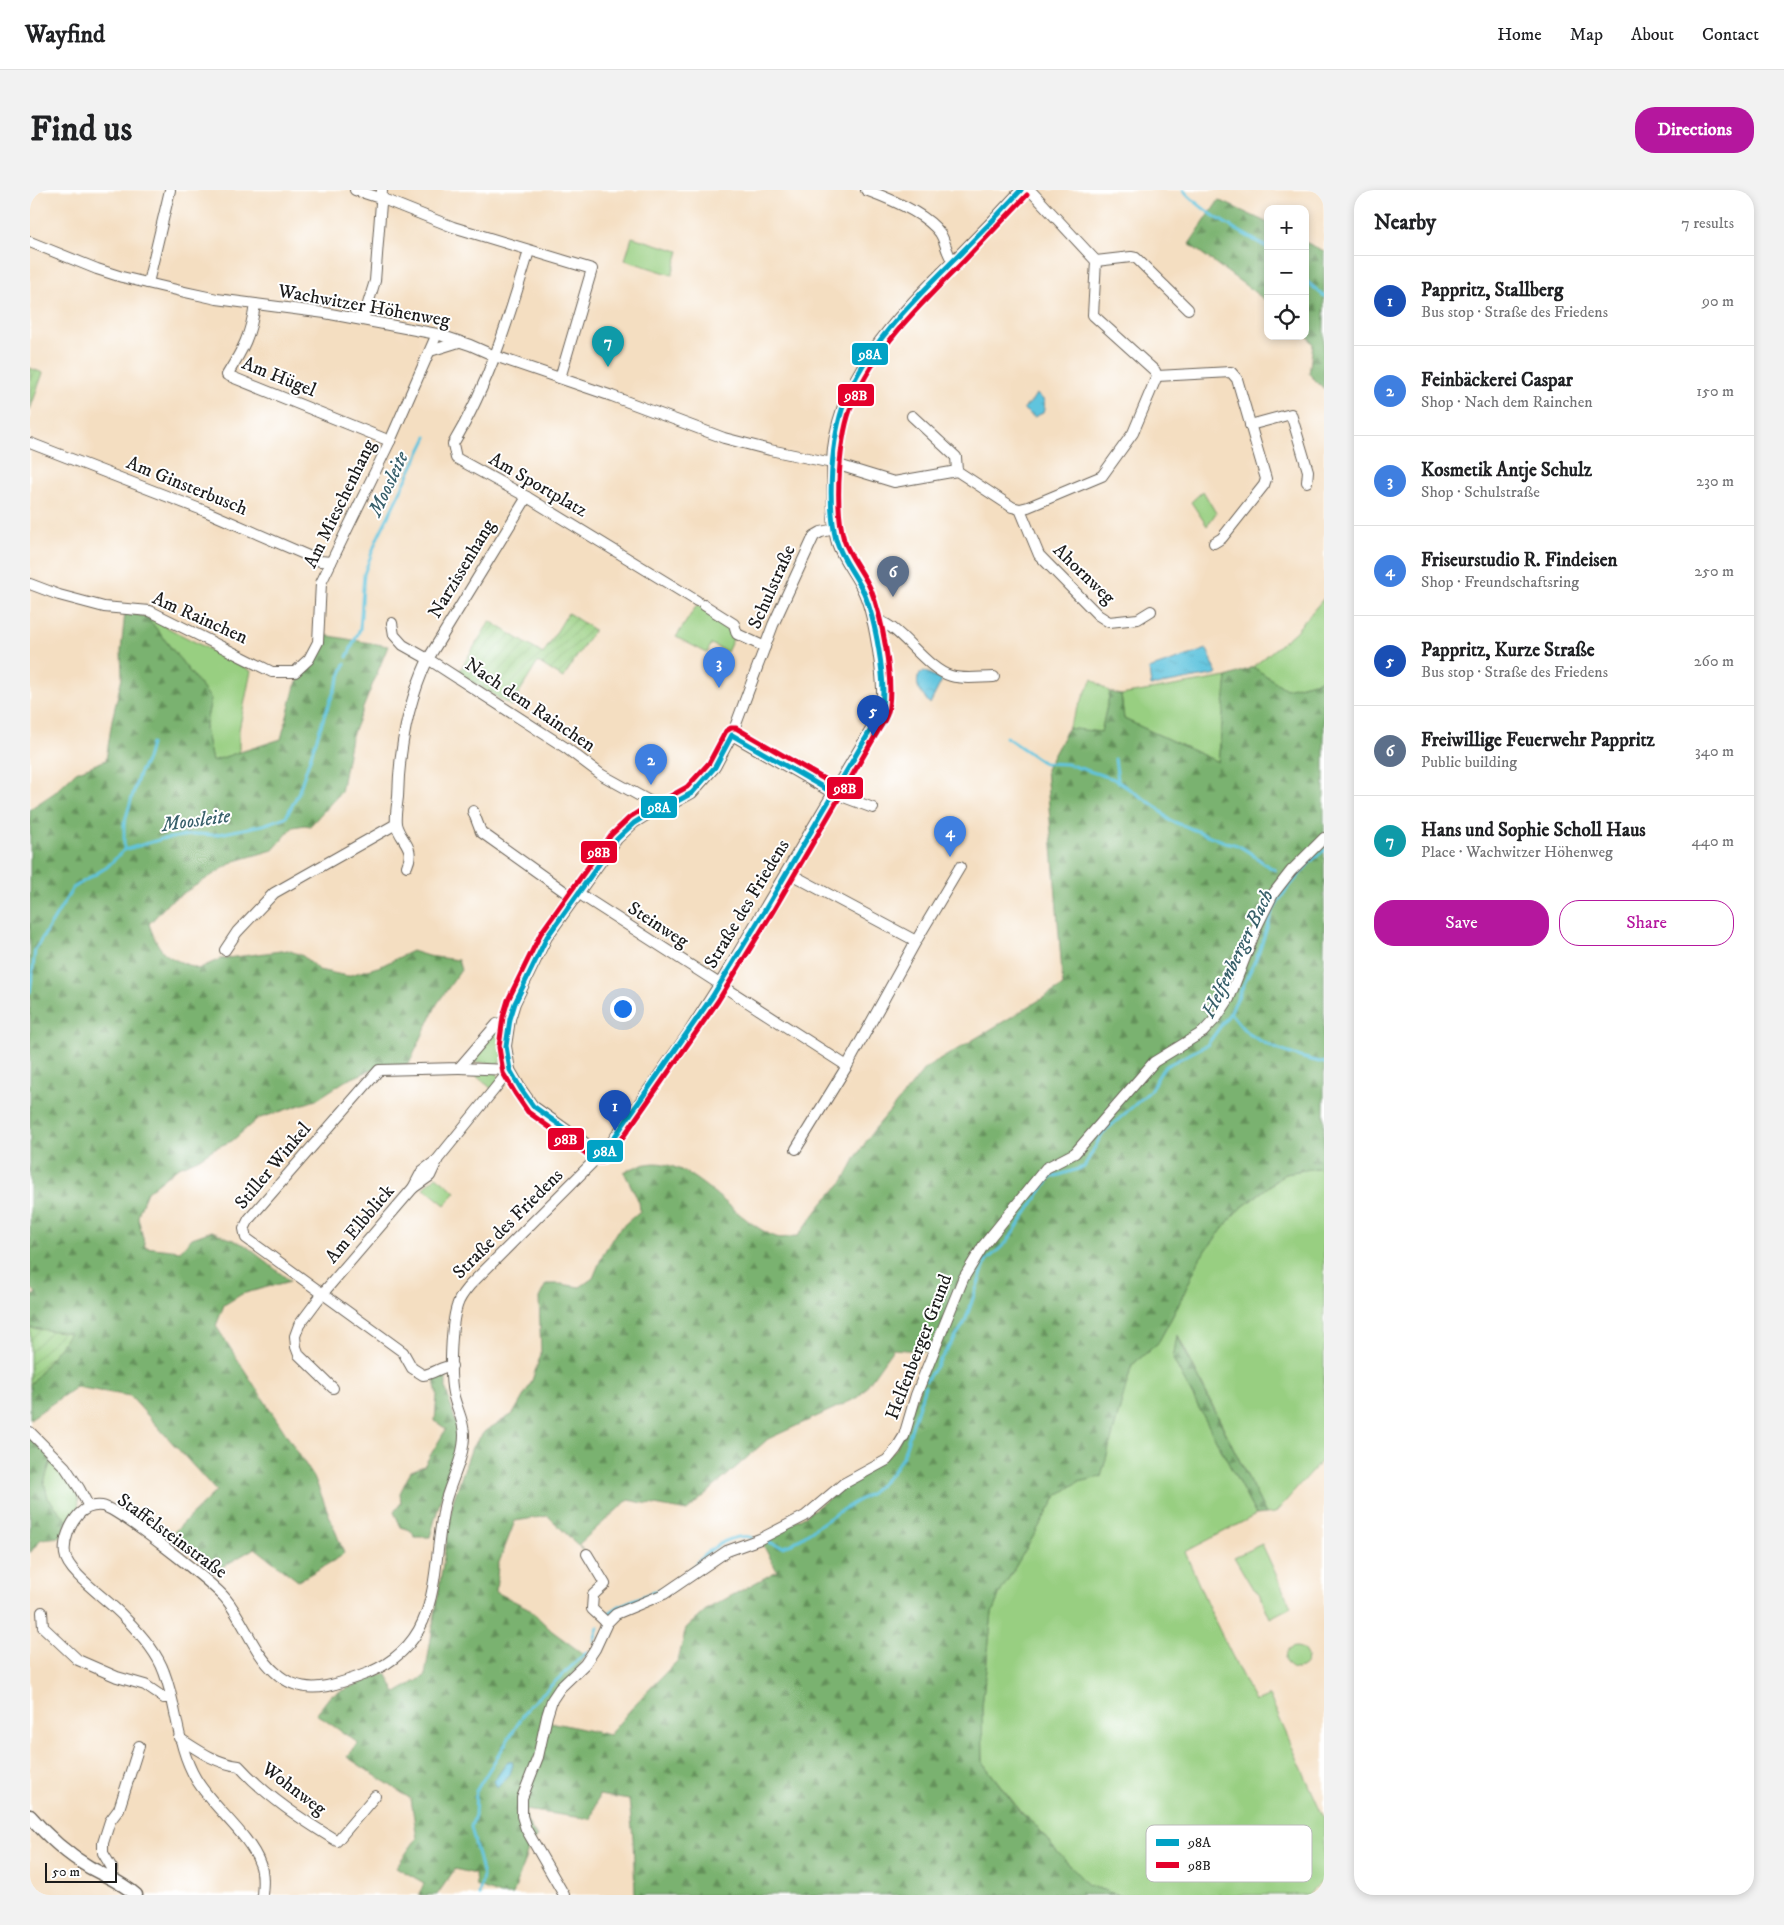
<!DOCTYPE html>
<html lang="en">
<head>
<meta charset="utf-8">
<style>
  :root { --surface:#fff; --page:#f2f2f2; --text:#202124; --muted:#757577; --line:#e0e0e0; --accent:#b5179e }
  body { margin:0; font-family:"IM FELL DW Pica",serif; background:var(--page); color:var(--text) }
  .controls { position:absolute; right:15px; top:15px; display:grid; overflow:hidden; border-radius:10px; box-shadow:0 2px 8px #0003 }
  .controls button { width:45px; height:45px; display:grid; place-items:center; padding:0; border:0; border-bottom:1px solid var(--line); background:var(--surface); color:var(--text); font:25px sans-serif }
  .scale { position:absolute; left:15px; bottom:12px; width:72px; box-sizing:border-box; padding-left:5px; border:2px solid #1c1c1c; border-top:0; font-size:14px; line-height:18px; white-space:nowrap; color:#1c1c1c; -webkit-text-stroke:4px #fff; paint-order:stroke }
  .you { position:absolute; left:592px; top:818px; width:18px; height:18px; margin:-12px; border:4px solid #fff; border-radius:50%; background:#1a73e8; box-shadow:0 0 0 8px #1a73e833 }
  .badge { display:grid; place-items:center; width:32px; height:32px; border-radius:50%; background:var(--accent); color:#fff; font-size:16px; font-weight:700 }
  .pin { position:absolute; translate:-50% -41px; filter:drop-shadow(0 1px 2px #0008) }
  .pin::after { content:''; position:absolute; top:26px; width:18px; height:15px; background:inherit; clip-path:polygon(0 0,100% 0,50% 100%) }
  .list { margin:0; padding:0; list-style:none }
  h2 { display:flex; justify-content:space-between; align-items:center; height:65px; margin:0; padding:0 20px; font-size:21px }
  h2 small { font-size:16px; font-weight:400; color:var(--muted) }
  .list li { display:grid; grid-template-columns:32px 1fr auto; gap:15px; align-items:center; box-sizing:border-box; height:90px; padding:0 20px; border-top:1px solid var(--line) }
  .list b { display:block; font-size:19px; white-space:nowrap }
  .list p { margin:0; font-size:16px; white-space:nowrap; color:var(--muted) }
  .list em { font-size:16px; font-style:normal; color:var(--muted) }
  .actions { display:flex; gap:10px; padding:15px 20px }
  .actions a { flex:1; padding:11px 0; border:1px solid var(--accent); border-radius:20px; text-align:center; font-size:18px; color:var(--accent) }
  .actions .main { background:var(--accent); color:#fff }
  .icon { flex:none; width:28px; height:28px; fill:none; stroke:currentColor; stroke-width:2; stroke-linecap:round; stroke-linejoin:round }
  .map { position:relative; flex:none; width:1294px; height:1705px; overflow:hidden; border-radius:20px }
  header { display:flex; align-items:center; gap:30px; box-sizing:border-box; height:70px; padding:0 25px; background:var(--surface); border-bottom:1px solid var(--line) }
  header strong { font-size:24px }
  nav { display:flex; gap:28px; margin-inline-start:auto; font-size:18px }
  .intro { display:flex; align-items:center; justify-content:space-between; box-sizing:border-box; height:120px; padding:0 30px }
  h1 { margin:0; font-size:35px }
  .button { padding:12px 22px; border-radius:20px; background:var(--accent); color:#fff; font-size:18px; font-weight:700 }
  main { display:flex; gap:30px; padding:0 30px }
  aside { flex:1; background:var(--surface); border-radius:20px; box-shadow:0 2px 8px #0003 }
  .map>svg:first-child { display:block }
</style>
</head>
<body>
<header>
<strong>Wayfind</strong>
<nav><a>Home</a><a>Map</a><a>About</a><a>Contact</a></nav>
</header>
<div class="intro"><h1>Find us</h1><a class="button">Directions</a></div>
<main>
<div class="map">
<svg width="1294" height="1705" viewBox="0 0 1294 1705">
  <defs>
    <pattern id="forest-firs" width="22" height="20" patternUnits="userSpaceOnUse" patternTransform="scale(1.25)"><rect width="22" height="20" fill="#7ab26f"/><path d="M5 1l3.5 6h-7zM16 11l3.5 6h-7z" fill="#63905a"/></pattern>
    <pattern id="garden-furrows" width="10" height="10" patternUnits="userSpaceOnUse" patternTransform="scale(1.25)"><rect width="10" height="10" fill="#98cf81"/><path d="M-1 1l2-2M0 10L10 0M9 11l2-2" fill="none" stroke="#82b16f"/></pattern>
    <pattern id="water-ripples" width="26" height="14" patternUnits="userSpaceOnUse" patternTransform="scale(1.25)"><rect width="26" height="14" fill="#60c4de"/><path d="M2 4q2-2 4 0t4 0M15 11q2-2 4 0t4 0" fill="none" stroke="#53a8be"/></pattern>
  </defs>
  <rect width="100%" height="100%" fill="#fff"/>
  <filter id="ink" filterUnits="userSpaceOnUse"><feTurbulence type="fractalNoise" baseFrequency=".02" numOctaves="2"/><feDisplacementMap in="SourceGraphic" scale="10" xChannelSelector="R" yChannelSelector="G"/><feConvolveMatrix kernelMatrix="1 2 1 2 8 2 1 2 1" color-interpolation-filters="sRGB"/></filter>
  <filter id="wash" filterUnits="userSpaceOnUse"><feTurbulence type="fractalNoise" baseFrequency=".0096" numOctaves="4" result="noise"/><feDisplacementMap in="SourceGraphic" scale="20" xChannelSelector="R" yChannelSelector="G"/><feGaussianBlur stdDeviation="1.12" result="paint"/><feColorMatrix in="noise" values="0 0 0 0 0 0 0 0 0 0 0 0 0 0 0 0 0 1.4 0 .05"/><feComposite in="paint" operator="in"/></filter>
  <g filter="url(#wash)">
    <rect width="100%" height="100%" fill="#f4dec1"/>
    <g fill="#98cf81" stroke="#5a764e">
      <path d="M602,47L649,61L642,85L595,70Z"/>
      <path d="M1173,301L1186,323L1177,336L1161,312Z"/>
      <path d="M1294,408V486L1288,491L1256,499L1223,477L1265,442Z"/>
      <path d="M667,415L697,434L704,447L697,462L681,454L677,463L646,447Z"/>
      <path d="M117,427L221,481L209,540V562L182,572L175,538L181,509Z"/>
      <path d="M1197,487L1188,572L1094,529L1091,505Z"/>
      <path d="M1062,489L1080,502L1071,543L1038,538Z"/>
      <path d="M474,836L473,868L467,875L464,876L463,873L445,872L444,875H439L438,872L465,839Z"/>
      <path d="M443,881L467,882L469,889L462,899L445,885Z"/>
      <path d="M1287,978L1294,980V1268L1245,1323L1236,1324L1148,1145L1143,1169L1226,1325L1155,1362L1183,1427L1225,1512L1239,1505L1294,1628V1690L1278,1705H1088L1058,1695L1021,1655L1005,1634L992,1623L953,1573L952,1516L962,1423L970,1403L1027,1306L1048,1292L1071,1286L1102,1175L1128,1153L1148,1116L1170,1068L1205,1023L1256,983Z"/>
      <path d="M406,986L426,1002L415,1015L394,998Z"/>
      <path d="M22,1268C33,1279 53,1300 48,1318C46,1322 41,1327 38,1331L18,1308L14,1292Z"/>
      <path d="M1232,1354L1261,1417L1240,1428L1229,1403L1223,1399L1204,1367Z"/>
      <circle cx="1266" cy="1468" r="11"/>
    </g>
    <g fill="url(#forest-firs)" stroke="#4b6746" fill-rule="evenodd">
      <path d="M1189,10L1238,33V112L1159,54Z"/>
      <path d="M1275,52L1294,61V199L1279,184L1283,154L1275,142Z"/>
      <path d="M95,422L117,427L181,509L175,538L182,571L251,549L265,496L294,445L358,456L321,548L311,602L280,636L275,635L263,637L243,660L205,671L139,712L119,734C131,768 137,766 168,779L190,769L258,760L273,766L289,780L317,786L351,776L382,761L398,766L428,770L431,780L407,814L379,874L346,878L315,891L286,910L227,929L202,951L185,958L168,969L147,978L117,1002L110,1019L108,1027L115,1057L150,1061L162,1048L182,1041L215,1055L260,1091L212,1104L194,1115L186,1136L285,1289L314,1363L310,1367L268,1391L225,1358L185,1381L143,1343L186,1301L100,1206L46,1197L0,1229V1195L40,1143L0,1138V1108L6,1103L0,1097V619L24,603L46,582L76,570L82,530L92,487L91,461Z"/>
      <path d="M1223,477L1256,499L1288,491L1294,486V980L1287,978L1255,983L1205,1023L1170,1068L1148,1116L1128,1153L1102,1175L1071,1287L1048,1292L1027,1306L970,1403L962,1423L952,1516L953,1573L991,1623L1005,1634L1021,1655L1058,1695L1088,1705H605L603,1648L599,1610L569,1605L561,1629L495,1620L497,1631L507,1647L500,1654L483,1705H470L446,1696L445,1684L425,1679L407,1705H389L394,1693L366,1677L387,1648L381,1609L317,1567L328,1553L286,1524L301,1505L356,1483L366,1503L395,1486L423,1311L442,1257L455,1241L483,1224L501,1193L511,1164L509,1108L516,1094H531L550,1097L563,1088L573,1064L587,1041L610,1021L609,1012L594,982C606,976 621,971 634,974C673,982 709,1033 746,1047C752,1049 762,1046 768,1046L792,1014L814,990L826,967L843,941L896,878L1033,796L1016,579L1038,538L1071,542L1080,502L1091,505L1094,529L1188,572L1197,487ZM863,1159L904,1162L866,1259L775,1326L730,1349L747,1381L677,1419L656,1438L648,1470L607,1512L579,1545L512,1530L556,1466L522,1441L498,1418L466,1402L468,1375L485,1331L518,1326L557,1364L549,1354L598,1310L657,1321L738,1249L829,1207Z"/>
      <path d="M1147,1145L1236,1324L1226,1325L1143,1169Z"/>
      <path d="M416,1181V1199L429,1244L424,1272L414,1297L400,1347H385L380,1340L371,1337L364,1322L371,1313L370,1303L381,1281L394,1276L416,1239L405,1231L407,1204L403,1186Z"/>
      <path d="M0,1247L22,1268L14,1292L18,1308L38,1331L31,1347L11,1349L0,1363Z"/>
    </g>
    <g fill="url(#garden-furrows)" stroke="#5a764e">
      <path d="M0,178L13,183L0,220Z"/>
      <path d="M538,423L564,440L533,488L508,472L481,516L428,483L460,431L513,464Z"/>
      <path d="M0,1138L40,1143L0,1195Z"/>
    </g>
    <g fill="url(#water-ripples)" stroke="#3e707d">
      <path d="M1006,204C1015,209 1016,213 1013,223L1004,227L993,219L1001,212Z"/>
      <path d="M1177,459L1187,484L1121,496L1119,479Z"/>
      <path d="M894,481L912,490L900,514C892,504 884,497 889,485Z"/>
      <path d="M478,1571H482L483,1575L480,1584L467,1598L464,1591Z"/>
    </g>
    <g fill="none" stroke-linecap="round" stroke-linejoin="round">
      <g stroke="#60c4de" stroke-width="3">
        <path d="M1153,0C1177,26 1208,40 1238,58"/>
        <path d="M1275,90L1294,106"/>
        <path d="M317,467L330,439L334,384L347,349L397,247"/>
        <path d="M976,547L1014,573L1037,574L1084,589L1128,618L1139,630L1195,652C1215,654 1227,671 1245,680"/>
        <path d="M1085,569L1088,590"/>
        <path d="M94,660V634L109,584L117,569L121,554"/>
        <path d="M0,803L5,760L43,698L77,677L94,660L132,649L168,644L184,645L233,635L256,627L268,604L295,524L315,474"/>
        <path d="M1200,823C1206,829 1211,838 1218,843C1238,858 1270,868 1294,873"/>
        <path d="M896,1191L934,1134L956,1071L977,1052L1020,988L1054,977L1072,944L1119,902L1134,877L1177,855L1200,823L1207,809L1229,762L1242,722L1254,703L1280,672L1294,660"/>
        <path d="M734,1351L753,1357L762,1354L810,1321L841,1303L860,1285L873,1266L895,1196"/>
        <path d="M662,1378C675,1362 701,1341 723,1348"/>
        <path d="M576,1425L591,1415L636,1397"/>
        <path d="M564,1451L568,1437"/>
        <path d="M449,1705L453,1686L441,1637L445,1625L446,1601L499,1516L557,1462"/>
      </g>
    </g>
  </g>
  <g filter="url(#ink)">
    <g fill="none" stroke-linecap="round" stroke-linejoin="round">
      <g stroke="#686056" stroke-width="12">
        <g id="minor">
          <path d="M325,0L353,9L423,37L562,79L530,188"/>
          <path d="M836,0C858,8 896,23 910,43C916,52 916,63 923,71"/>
          <path d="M0,52L67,79L92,87L155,102L187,109L295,123L407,144L440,155L465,166L582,206L694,248L740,260L802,273L864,292L927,281L982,317L990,319L998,317L1072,286L1103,243L1127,186L1125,181L1063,125L1066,71L1000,0"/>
          <path d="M499,61C479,128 459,194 423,254L426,268L497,307L667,411"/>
          <path d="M1066,71L1101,67L1106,68L1158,119"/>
          <path d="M118,93L140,0"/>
          <path d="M225,114C221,145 213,159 197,185L360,251"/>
          <path d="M333,130L345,91L352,0"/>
          <path d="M400,161L429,152"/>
          <path d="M1127,186L1201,182L1207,189L1236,289L1234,295L1192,348L1184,353"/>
          <path d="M882,226L926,267L927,281"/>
          <path d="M1220,235L1261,224L1278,281L1277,292"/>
          <path d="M0,253L175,321L290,371L301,372"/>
          <path d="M990,319L1009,365L1068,425L1079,432L1108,429L1121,421"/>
          <path d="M0,394L29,405L74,417L120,421L242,482H265L279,469L288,452L291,393L360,251L407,144"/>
          <path d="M674,415L704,434L707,444L735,457"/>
          <path d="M842,430C867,429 893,478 921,486C934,490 951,487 964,487"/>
          <path d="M362,433L364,445L373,455L398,469L536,558L572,585L630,617"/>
          <path d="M702,545L803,603L843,618"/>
          <path d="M443,621L451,642L545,709"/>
          <path d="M377,676C386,656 370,651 366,634C365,626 367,615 368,607C369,560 378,512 398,469L497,307"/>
          <path d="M757,682L886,751L817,876L766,959"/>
          <path d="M548,703L817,876"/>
          <path d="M886,751L930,677"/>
          <path d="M195,760L207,742L244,703L366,634"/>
          <path d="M429,878L480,880"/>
          <path d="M572,965L503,916L491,899L480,880L476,856L480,829L485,813L517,747L587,649L604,633L630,617L642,614L662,603L685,577L702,545L743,435L784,346L791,342L805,339"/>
          <path d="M383,998L400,986L407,971"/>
          <path d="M422,1176C411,1176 404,1184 393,1185L382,1178L373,1162L216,1048L214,1039L219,1029L349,880L429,878L467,834L480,829"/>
          <path d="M303,1198L269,1165L266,1157L265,1146L269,1135L293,1103L383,998L392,981L407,970L480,880"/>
          <path d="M0,1242L35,1277L49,1298L59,1317"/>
          <path d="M557,1364L575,1394L563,1405L562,1419L577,1433"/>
          <path d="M12,1422L13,1437L48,1470L87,1487L115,1495L134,1508H141"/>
          <path d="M149,1548C168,1560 185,1573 209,1576C237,1607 271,1629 307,1651L345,1606"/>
          <path d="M81,1688L82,1678L73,1663V1653L80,1631L89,1619L109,1556"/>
          <path d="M232,1705C233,1695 234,1684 230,1674C219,1644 183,1618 166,1589C146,1555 148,1518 134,1482C127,1462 109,1442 94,1427C80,1411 37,1383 35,1364C33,1351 40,1334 49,1324C55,1318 63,1315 72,1316C88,1318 184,1394 196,1409C214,1431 223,1462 245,1482C260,1496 277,1500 297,1496C311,1493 325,1488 338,1483C413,1452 401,1384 414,1317C419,1293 434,1270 434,1245C434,1230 426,1218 423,1203C419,1185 421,1135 427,1116C429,1108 434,1102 440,1095L579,956L659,842L689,795L850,524C857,500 844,426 834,403C827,386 813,371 807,353C801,334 803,294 802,273C804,184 875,119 933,61C953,41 972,21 991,0"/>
          <path d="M534,1705L496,1639L492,1626V1608L508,1567L517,1526L522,1510L530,1498L555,1474L565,1459L577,1433L586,1424L634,1404L697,1361L730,1349L775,1326L813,1294L857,1270L866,1259L874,1246L886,1205L933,1089L953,1056L1016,978L1045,963L1124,872L1173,842L1187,827L1199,809L1228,734L1243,704L1261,681L1294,648"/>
        </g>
      </g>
      <g stroke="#686056" stroke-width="15">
        <path id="major" d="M0,1626C17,1646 37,1664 59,1677C75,1686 92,1692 106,1705"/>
      </g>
      <use href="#minor" stroke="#fff" stroke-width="10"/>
      <use href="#major" stroke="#fff" stroke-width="12"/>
      <g stroke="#fff" stroke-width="9">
        <path id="bus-1" d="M803,603L702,545L685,577L662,603L642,614L630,617L604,633L587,649L517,747L485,813L480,829L476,856L480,880L491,899L503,916L572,965L682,807L735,720L847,529C849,525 851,520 852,515C856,488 845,429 834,403C826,385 812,370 806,350C797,312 801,248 815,211C837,154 886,108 928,66C950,44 971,22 991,0"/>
      </g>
      <g stroke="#fff" stroke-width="9">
        <path id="bus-2" d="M801,593L706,538H701L696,541L679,573L657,597L639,607L627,610L600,627L581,645L511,743L478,810L473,827L469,857L473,883L485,903L498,922L568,972H573L577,970L688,811L742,723L851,536C855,530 859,523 859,515C863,486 852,427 841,400C834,383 820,368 814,350C804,316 809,245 823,212C846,156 892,113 934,71C955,49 976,27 997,5"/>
      </g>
      <use href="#bus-1" stroke="#01a2c5" stroke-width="5"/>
      <use href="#bus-2" stroke="#e4002b" stroke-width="5"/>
    </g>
  </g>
  <g text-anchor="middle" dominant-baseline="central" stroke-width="4" stroke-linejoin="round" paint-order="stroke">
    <g font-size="19" fill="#1c1c1c" stroke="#fff">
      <text transform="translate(334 116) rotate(10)">Wachwitzer Höhenweg</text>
      <text transform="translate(249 187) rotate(22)">Am Hügel</text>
      <text transform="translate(508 295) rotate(30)">Am Sportplatz</text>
      <text transform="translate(157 296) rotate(22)">Am Ginsterbusch</text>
      <text transform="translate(310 314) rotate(-64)">Am Mieschenhang</text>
      <text transform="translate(432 379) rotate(-59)">Narzissenhang</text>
      <text transform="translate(1054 384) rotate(44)">Ahornweg</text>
      <text transform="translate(742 397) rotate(-66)">Schulstraße</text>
      <text transform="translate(170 428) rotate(24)">Am Rainchen</text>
      <text transform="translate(500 515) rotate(34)">Nach dem Rainchen</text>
      <text transform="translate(717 714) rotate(-59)">Straße des Friedens</text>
      <text transform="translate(628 735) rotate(33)">Steinweg</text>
      <text transform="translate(243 976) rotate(-50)">Stiller Winkel</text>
      <text transform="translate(330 1034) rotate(-50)">Am Elbblick</text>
      <text transform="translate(478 1034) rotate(-45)">Straße des Friedens</text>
      <text transform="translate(889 1157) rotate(-69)">Helfenberger Grund</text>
      <text transform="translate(142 1346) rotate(36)">Staffelsteinstraße</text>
      <text transform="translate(264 1599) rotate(37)">Wohnweg</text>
    </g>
    <g font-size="20" font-style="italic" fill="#375f6a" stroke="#fff">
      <text transform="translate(359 294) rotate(-65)">Moosleite</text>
      <text transform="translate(166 631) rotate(-8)">Moosleite</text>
      <text transform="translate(1208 764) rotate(-64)">Helfenberger Bach</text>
    </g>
  </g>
  <rect x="1116" y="1635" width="166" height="57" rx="8" fill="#fff" stroke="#bbb" stroke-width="1"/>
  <rect x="1126" y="1649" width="23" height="7" fill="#01a2c5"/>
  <rect x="1126" y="1672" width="23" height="6" fill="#e4002b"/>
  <g font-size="14" fill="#1c1c1c">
    <text x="1158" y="1657">98A</text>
    <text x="1158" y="1680">98B</text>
  </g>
  <g stroke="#fff" stroke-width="2">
    <rect x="821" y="152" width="38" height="24" rx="5" fill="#01a2c5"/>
    <rect x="807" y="193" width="38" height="24" rx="5" fill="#e4002b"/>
    <rect x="796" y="586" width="38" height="24" rx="5" fill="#e4002b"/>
    <rect x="610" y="605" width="38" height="24" rx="5" fill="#01a2c5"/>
    <rect x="550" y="650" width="38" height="24" rx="5" fill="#e4002b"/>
    <rect x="517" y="937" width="38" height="24" rx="5" fill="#e4002b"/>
    <rect x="556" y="949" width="38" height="24" rx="5" fill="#01a2c5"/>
  </g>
  <g font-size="14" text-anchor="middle" font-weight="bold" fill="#fff">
    <text x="840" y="169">98A</text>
    <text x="826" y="210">98B</text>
    <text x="815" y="603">98B</text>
    <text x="629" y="622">98A</text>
    <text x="569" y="667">98B</text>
    <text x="536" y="954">98B</text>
    <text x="575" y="966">98A</text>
  </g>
</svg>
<div class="controls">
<button>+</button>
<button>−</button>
<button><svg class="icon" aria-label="locate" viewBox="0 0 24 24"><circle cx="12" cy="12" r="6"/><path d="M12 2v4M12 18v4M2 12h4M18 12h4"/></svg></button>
</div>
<div class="scale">50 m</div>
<div class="you"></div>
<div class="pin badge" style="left:585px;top:941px;background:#1a4fb4">1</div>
<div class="pin badge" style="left:621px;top:595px;background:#3f7fe0">2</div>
<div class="pin badge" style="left:689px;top:498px;background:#3f7fe0">3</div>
<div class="pin badge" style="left:920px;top:667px;background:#3f7fe0">4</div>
<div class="pin badge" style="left:843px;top:546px;background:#1a4fb4">5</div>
<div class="pin badge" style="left:863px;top:407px;background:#5c6f8a">6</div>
<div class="pin badge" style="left:578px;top:177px;background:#0f9aa8">7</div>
</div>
<aside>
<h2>Nearby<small>7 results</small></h2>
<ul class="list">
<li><span class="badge" style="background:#1a4fb4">1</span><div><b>Pappritz, Stallberg</b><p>Bus stop · Straße des Friedens</p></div><em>90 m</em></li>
<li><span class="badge" style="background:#3f7fe0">2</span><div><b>Feinbäckerei Caspar</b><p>Shop · Nach dem Rainchen</p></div><em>150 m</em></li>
<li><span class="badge" style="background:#3f7fe0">3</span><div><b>Kosmetik Antje Schulz</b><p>Shop · Schulstraße</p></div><em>230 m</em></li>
<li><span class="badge" style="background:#3f7fe0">4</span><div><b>Friseurstudio R. Findeisen</b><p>Shop · Freundschaftsring</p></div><em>250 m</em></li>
<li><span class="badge" style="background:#1a4fb4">5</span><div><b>Pappritz, Kurze Straße</b><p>Bus stop · Straße des Friedens</p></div><em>260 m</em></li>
<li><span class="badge" style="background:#5c6f8a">6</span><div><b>Freiwillige Feuerwehr Pappritz</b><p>Public building</p></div><em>340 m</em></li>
<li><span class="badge" style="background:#0f9aa8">7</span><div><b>Hans und Sophie Scholl Haus</b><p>Place · Wachwitzer Höhenweg</p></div><em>440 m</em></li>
</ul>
<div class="actions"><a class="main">Save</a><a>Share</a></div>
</aside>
</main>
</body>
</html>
